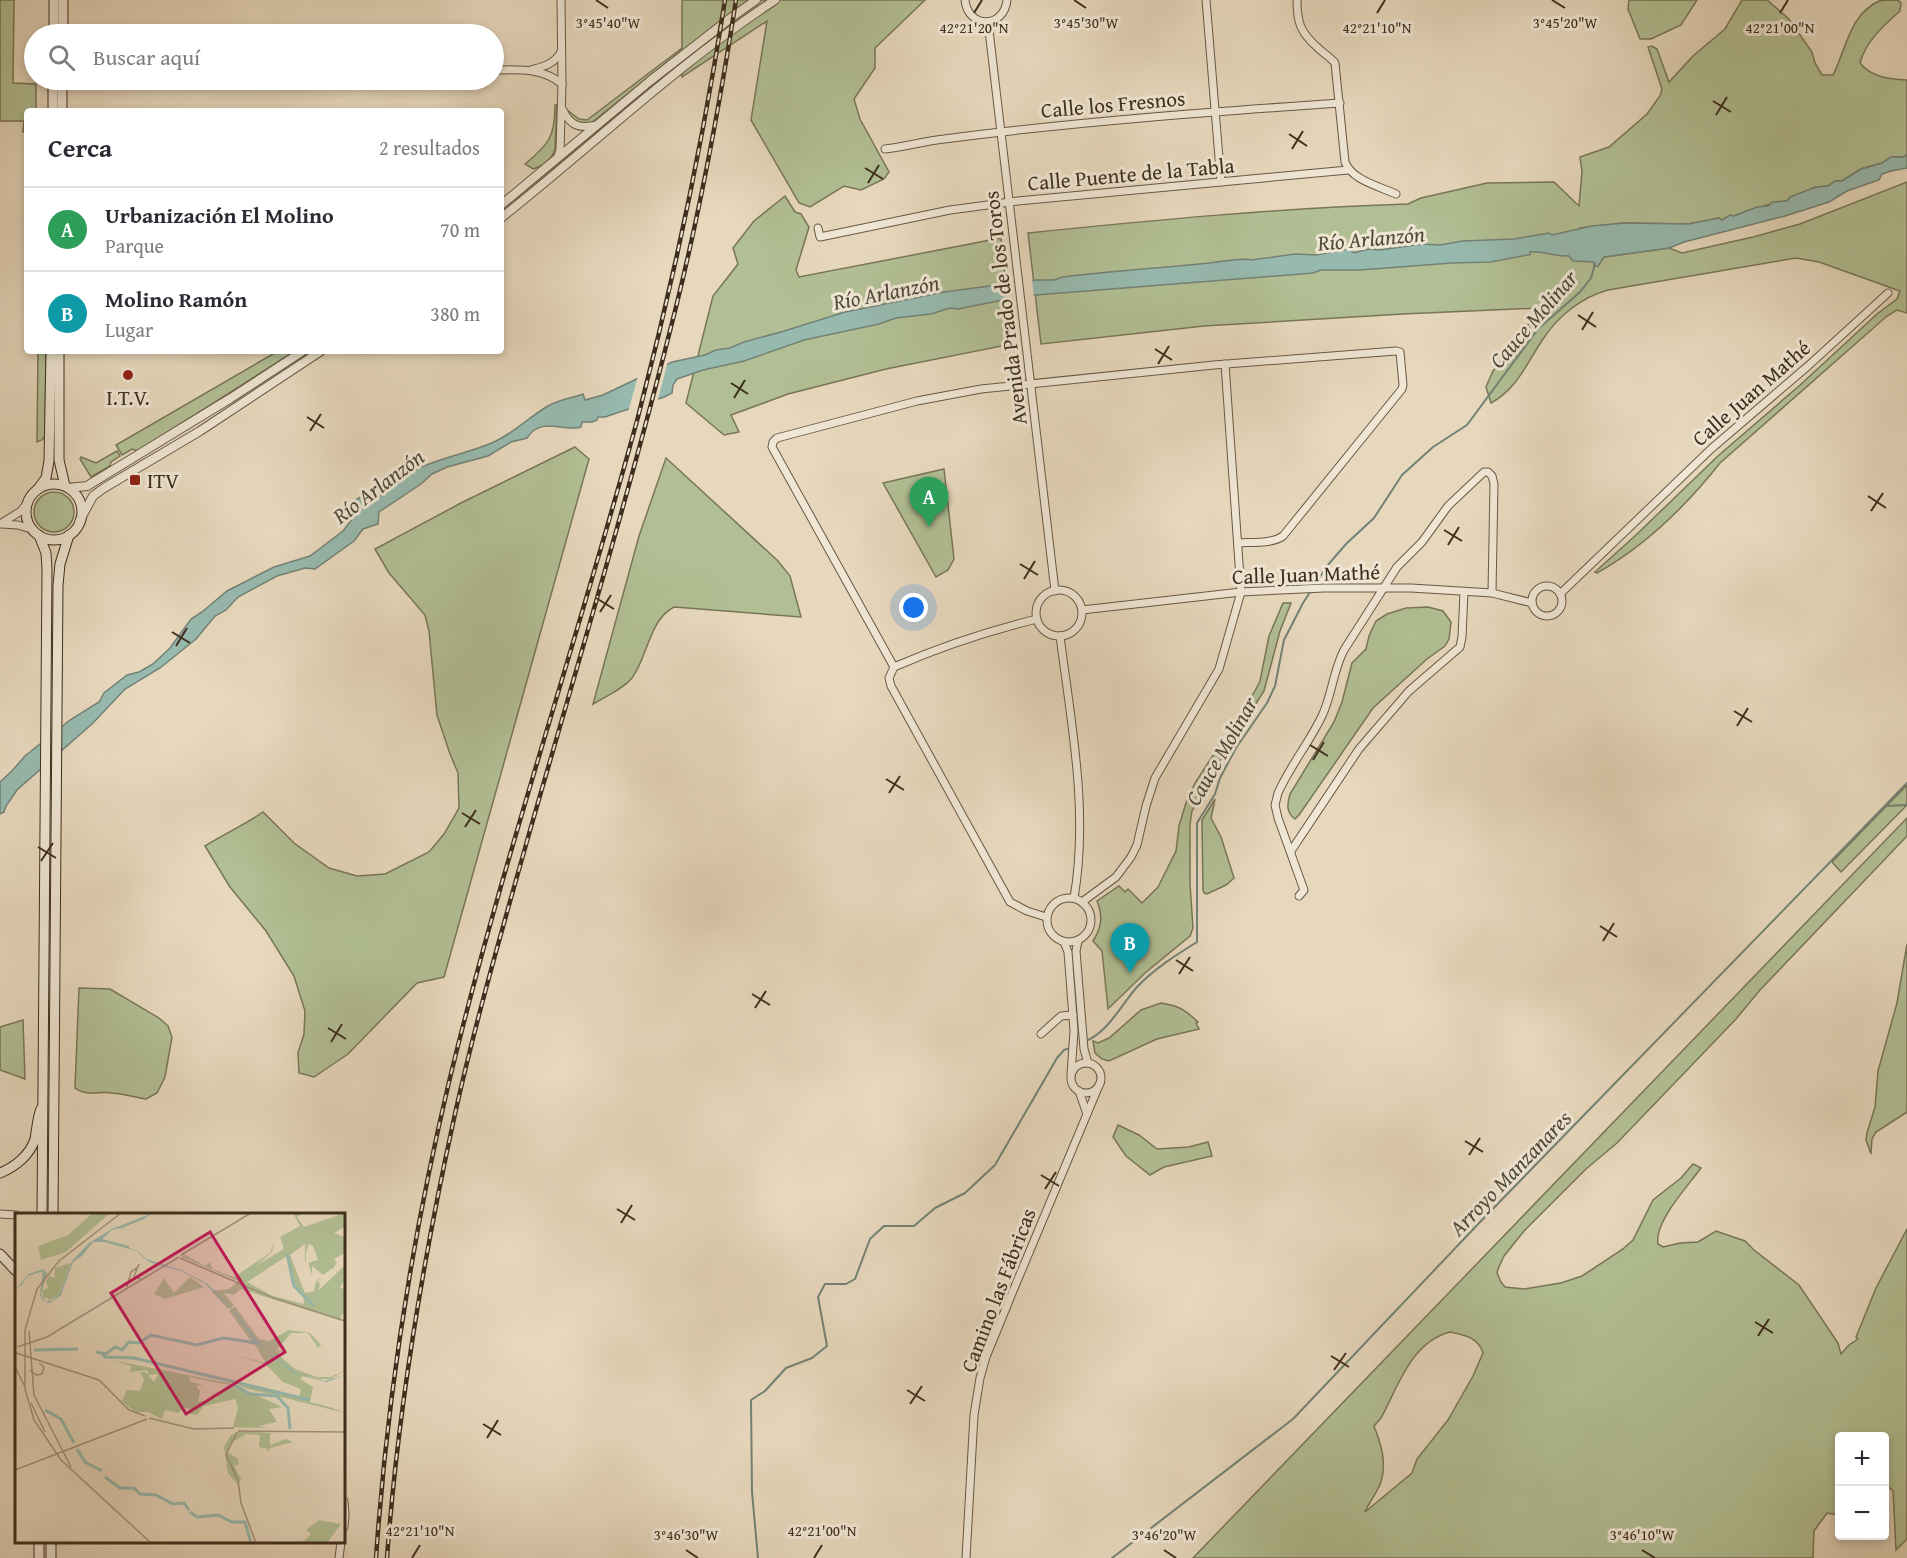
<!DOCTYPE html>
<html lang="es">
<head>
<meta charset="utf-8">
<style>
  :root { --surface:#fff; --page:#f2f2f3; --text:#2b2b33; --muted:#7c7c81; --line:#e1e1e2; --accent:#b45309 }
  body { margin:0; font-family:"Gentium Book Plus",serif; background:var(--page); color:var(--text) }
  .controls { position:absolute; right:18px; bottom:18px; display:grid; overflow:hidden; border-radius:6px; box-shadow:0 3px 9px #0003 }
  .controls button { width:54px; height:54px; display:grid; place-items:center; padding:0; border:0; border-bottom:2px solid var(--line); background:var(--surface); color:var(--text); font:30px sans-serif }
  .you { position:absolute; left:914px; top:608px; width:21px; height:21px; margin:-15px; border:4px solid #fff; border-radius:50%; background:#1a73e8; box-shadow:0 0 0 9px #1a73e833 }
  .badge { display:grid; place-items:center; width:39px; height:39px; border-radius:50%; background:var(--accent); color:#fff; font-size:20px; font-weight:700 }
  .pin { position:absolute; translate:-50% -50px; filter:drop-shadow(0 2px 3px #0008) }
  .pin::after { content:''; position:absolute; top:32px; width:21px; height:18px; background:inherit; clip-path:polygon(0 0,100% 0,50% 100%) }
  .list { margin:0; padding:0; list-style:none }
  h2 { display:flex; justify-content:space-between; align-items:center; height:78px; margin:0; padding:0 24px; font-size:26px }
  h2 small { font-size:20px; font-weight:400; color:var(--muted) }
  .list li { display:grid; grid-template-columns:39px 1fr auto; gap:18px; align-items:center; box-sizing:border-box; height:84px; padding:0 24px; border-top:2px solid var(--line) }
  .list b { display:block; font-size:22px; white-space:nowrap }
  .list p { margin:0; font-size:20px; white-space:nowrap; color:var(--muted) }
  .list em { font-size:20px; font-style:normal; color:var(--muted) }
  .icon { flex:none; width:33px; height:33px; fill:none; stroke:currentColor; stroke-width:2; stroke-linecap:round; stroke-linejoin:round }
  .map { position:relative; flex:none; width:1907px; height:1558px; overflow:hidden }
  .search { position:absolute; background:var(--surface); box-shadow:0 3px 9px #0003; left:24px; top:24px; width:480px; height:66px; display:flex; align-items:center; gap:15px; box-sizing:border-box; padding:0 21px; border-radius:33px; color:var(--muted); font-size:22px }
  .panel { position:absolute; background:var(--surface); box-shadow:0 3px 9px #0003; left:24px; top:108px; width:480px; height:246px; border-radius:6px }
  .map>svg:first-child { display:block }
</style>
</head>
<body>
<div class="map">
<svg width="1907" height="1558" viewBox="0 0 1907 1558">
  <rect width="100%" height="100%" fill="#e7d8bd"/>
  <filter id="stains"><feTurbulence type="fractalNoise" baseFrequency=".00333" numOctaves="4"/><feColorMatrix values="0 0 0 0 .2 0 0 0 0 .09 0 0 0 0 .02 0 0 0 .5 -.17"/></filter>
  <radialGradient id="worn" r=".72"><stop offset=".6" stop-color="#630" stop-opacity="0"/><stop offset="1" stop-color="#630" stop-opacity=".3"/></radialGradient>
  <g fill="#b2bf94" stroke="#787658" stroke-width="1.5" fill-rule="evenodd">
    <path d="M0,0H14L13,83L36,84V111H27V132H23L24,121H0Z"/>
    <path d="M682,0H925L875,48V68L854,99L860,119L889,172L884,179L861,190L844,186L810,207L799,203L751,120L767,21L682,77L681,63L501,211L682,61V50L590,124C579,124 571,121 567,110L579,119L587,120L682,48Z"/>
    <path d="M1629,0H1697L1681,25L1651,39H1640L1628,9Z"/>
    <path d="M1742,0H1767L1788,18L1812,52L1815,63L1822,75H1833C1846,49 1850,14 1879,1C1884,0 1892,0 1898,0L1901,3L1900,11C1883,26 1866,41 1860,63C1872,78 1890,79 1907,80V154L1904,157H1891L1882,163L1861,169L1842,181H1835L1828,186L1816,187L1790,197L1787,201C1765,204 1744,212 1722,220L1719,218L1688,224L1624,223L1580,228L1589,260L1595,262L1598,266L1604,257L1669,248L1682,253L1753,237L1800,224L1907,182V313L1897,310L1887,316L1720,463C1686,506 1645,546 1597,573L1595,572L1636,535L1719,455L1799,386L1877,314L1897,299L1900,291L1819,262L1796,258L1608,290C1582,297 1558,316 1543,339C1527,363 1517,389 1491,403L1486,387L1493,371L1513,347L1539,308L1403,314L1204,326L1041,344L1028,233C1154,220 1281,208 1408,204L1421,198L1487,183L1554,182L1579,206L1582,172L1580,157L1609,147L1647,114L1660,96L1662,89L1648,47L1652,46L1657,49L1669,82L1693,56L1725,29Z"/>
    <path d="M555,105H557L555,149C552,160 543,166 533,169L525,164C549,144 555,137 555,105Z"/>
    <path d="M785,196L795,212L801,214L809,227L796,270L799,277L1001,238L1012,344L886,369L788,394L731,415L739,432L724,435L686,403L713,296L738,264L733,248L754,221Z"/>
    <path d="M38,351H46L45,436L42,440L37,442Z"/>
    <path d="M278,351H295L138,451L132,449L122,455L116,445Z"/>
    <path d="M575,447L589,459L444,977L417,983L348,1054L314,1077L299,1073L298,1053L304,1034L305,1011L294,976L266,931L230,887L205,846C224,834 244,825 263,812L294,843L329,868L357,876L385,874L429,852L444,834L459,808L458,773L450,754L437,715L429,631L425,615L389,573L375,549L461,503Z"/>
    <path d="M117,451L120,456L111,462L110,466L91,477L80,459L81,457L96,463Z"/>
    <path d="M666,458L778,561L790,576L801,617L674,607C649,620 648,656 632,678C622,690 606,696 593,704L639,536Z"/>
    <path d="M944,469L954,559L948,570L936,577L883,483Z"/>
    <circle cx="54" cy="512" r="20"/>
    <path d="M1283,603H1291L1280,631L1264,691L1227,749L1192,811L1190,824V884L1193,928L1190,936L1145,973L1108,1009L1102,951L1093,941C1102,927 1103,916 1097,901L1119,886L1125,892L1128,889L1142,903L1158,887L1176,851L1179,826L1186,803L1195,783L1255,691L1260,681L1269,636Z"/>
    <path d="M1428,607L1443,611L1451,622L1449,639L1445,646L1427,659L1373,708L1299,815L1295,819C1286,813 1287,804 1290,794L1334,722L1342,702L1352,663L1366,649L1369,636L1376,621L1387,614L1406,608Z"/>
    <path d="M1907,785V805L1841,872L1832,862Z"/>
    <path d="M1215,799L1211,818L1221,837L1234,878L1226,885L1207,894L1204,893L1203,890L1202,820Z"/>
    <path d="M1907,818V836L1760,990L1736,1019L1617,1143L1586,1169L1524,1231L1504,1256L1498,1269L1497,1273L1501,1282L1505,1287L1524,1289L1561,1283L1582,1276L1623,1249L1633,1240L1653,1200L1681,1178L1693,1164L1701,1168C1688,1186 1654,1222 1658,1244L1663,1247L1680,1243L1698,1242L1716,1231L1745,1241L1754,1250L1799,1285L1838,1343L1841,1354L1849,1345L1858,1339L1856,1337L1876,1288L1907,1229V1539L1896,1550L1893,1491L1885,1483L1884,1436H1840L1839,1515L1827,1513L1814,1531L1813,1558H1193ZM1450,1332C1464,1335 1478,1337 1483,1353L1473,1376L1448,1420L1417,1459L1412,1473L1365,1512C1369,1502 1377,1493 1381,1482C1387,1462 1381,1444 1374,1426L1381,1418C1398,1387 1411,1342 1450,1332Z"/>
    <path d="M1907,944V1112L1876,1132L1872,1139L1871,1154L1866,1140L1867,1133L1875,1107L1878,1071L1897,1003Z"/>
    <path d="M79,988L110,989L159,1018L168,1026L172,1037L165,1077L157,1093L146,1099C135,1097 124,1094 112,1093C99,1091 87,1097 75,1088Z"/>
    <path d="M1161,1003C1179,1006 1184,1009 1198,1022L1196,1023L1199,1029L1157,1039L1109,1061L1102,1059L1095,1053L1093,1041L1098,1043L1109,1038L1141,1010Z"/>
    <path d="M23,1020L25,1079L0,1070V1027Z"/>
    <path d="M1118,1125L1139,1135L1157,1149L1189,1147L1208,1142L1212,1156L1164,1167L1150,1175L1126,1156L1113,1137Z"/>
  </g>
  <path fill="#97baaf" stroke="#738275" stroke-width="1.5" d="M1907,154V168L1891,171L1882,174L1879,180L1847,191L1829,202L1785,216L1684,242L1669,248L1604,257L1598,266H1594V262L1573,261L1569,256C1555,257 1542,250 1530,252V255H1527L1491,262L1452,263L1360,270H1321L1313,273L1036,295L1003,300L958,309L950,308L931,314L896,318L879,324L804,340L744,361L703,370L677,379L673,385L672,393L664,397L605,417H598L597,420L592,422H582L581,427C562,432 541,416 527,438L511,442L488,456L447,467L432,474L421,484L379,512L378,524L363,529L354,541L315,569L305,568L277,576L238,597L226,610L215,616L196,639L160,668L125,689L93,723L17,790L6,806L4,812L0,814V782L12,771L25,756L70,720L99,702L104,693L127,675L139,672L153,664L170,648L191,619L202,612L227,591L274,567L310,556L343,531L353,518L357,504L354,501L366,494L370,501C383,498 398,479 411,472C437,458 467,454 494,442C514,433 529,417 548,406C558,400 572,398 583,394L585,400L603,395L672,362L705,355L716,350L730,348L744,342L781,332L845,312L944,292L1036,280H1054L1063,277C1112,271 1161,268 1210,263C1219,262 1244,257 1251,260L1295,254L1316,255L1349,249L1354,253L1369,249L1380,250L1422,244L1440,245L1463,241L1514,239L1549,233L1552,235L1592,226L1624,223L1688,224L1719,218L1722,220L1730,215L1734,216L1757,207L1768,206L1772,202L1787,201L1790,197L1816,187L1828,186L1835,181H1842L1861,169L1882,163L1891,157H1904Z"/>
  <g fill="#e7d8bd">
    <path d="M1032,278L1034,299L1008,302L1006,281Z"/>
    <path d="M668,361L657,403L628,412L638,376Z"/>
  </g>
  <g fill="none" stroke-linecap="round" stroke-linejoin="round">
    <g stroke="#738275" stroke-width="2">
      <path d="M1886,806L1907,805"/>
      <path d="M1086,1041C1109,1031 1121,1005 1137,987C1154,969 1176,955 1197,942V823L1215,794L1220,778L1236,748L1267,703L1275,686L1284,640L1303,603L1327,566L1346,544L1374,518L1402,475L1433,447L1467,425L1538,329L1580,292L1591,278L1595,264"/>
      <path d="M758,1558L752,1492L751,1400L765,1391L786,1368L812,1358L827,1346L818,1297L825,1284H846L855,1279L870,1239L884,1226H914L935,1208L965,1193L995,1165L1057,1058L1064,1050L1070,1048"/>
      <path d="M1112,1558L1293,1419L1481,1221L1907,783"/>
    </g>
    <g stroke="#685845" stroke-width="9">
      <g id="minor">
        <path d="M965,0C968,29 1004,29 1007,0"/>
        <path d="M1206,0L1221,182"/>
        <path d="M1297,0C1297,22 1300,32 1317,47C1323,53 1330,57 1335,63L1345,162C1352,180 1378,186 1396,194"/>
        <path d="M988,22L1055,591"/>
        <path d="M494,70C519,70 541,67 562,84"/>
        <path d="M531,70C545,66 554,64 561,52"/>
        <path d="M62,90L68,80"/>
        <path d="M563,110C570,126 580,129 597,125"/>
        <path d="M885,149C905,147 924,141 944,139C1075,122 1207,112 1340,103"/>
        <path d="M558,157L560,150L562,84L561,0"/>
        <path d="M818,228L820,237L950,210L1018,201L1348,170"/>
        <path d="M0,524L21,511L28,502"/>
        <path d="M2,524L18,525L31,529"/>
        <circle cx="1547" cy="601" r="15"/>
        <circle cx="1059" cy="613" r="23"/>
        <path d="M1560,594L1711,449L1808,366L1888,293"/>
        <path d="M1082,610L1241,592L1324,588H1411L1492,593L1532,603"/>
        <path d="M1037,619C988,631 940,647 894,667L889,678L891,686L1010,902L1027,911L1046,917"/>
        <path d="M1060,636C1071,723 1089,811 1074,898"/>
        <path d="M894,667L772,447L773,442L777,438L917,401L981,389L1214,365L1396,351L1400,352L1403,385L1402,389L1283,536C1272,544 1252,542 1238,543"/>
        <path d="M1291,851L1359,749L1409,691L1460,647L1462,637L1464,592"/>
        <path d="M1299,896L1304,890L1278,818L1275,805L1278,793C1290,766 1309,743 1322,716C1332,695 1333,671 1344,650L1397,567L1422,542L1448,506L1484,472H1488L1492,476L1494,484L1492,593"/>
        <circle cx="1069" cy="920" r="22"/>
        <path d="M1082,902L1116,877L1131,857L1137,845L1146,806L1155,778L1219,669L1241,592L1225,364"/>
        <path d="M1078,941L1076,951L1084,1049L1088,1063"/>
        <path d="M1064,942L1068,952L1074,1031L1071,1074"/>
        <path d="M1041,1034L1061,1016L1073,1015"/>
        <circle cx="1086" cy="1078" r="15"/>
        <path d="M1079,1091L1087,1114"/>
        <path d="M0,1214L16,1215"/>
        <path d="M344,1501L345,1515L344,1527"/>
        <path d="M339,1558L341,1542"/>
        <path d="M966,1558L974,1415L980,1378L986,1357L1013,1291L1100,1083"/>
      </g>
    </g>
    <g stroke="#685845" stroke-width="10">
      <g id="tertiary">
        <path d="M501,205L650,81L732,17L756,0"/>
        <path d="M501,218C592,146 677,64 775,0"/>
        <path d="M68,488L87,486L231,398L303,351"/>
        <path d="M79,522L93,496L104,488L200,431L321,351"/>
      </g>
    </g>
    <g stroke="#3e2e1d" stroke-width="11">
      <g id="secondary">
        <path d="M54,34V0"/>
        <path d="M63,34V0"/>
        <path d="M53,111V80"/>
        <path d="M62,111V80"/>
        <path d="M59,351V460L65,486"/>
        <circle cx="54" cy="512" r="28"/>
        <path d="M38,489L46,478L49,461L51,351"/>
        <path d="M39,535L46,553L47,569L42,1214"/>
        <path d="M0,1173C15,1167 30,1155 35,1139C37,1129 37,1119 41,1109"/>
        <path d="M53,1214L58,585L60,564L69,535"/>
        <path d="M0,1254L16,1271"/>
        <path d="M39,1558V1542"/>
        <path d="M51,1558V1542"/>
      </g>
    </g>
    <use href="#minor" stroke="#efe6d4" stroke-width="7"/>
    <use href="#tertiary" stroke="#efe6d4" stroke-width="8"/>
    <use href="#secondary" stroke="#efe6d4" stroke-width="9"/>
    <g stroke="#3e2e1d" stroke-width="4.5">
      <g id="rail">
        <path d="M376,1558C387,1398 412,1238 449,1082C503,858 578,639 638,417C674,279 703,141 725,0"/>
        <path d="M387,1558C398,1408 423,1260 455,1114C476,1019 503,927 529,834C579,659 632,484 676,307C701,206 720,103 736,0"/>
      </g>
    </g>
    <use href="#rail" stroke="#efe6d4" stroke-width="2" stroke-dasharray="7" stroke-linecap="butt"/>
  </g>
  <path fill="none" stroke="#3e2e1d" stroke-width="2" d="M596,0L608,8M1074,0L1086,8M1552,0L1565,8M974,13L982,0M1377,13L1385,0M1780,13L1788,0M1713,101L1731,112M1716,115L1727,97M1289,134L1307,146M1292,149L1303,131M865,168L883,179M868,183L879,165M1578,315L1596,327M1582,330L1593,312M1155,349L1172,360M1158,364L1169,346M731,383L748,394M734,398L745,380M307,417L324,428M310,431L321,414M1868,496L1886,508M1871,511L1883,493M1444,530L1462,541M1448,545L1459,527M1020,564L1038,575M1024,579L1035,561M596,598L614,609M600,612L611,595M172,632L190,643M176,646L187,628M1734,711L1752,722M1737,726L1748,708M1310,745L1328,756M1313,760L1324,742M886,779L904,790M889,793L900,776M462,813L480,824M465,827L476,810M38,847L56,858M41,861L53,843M1600,926L1617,937M1603,941L1614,923M1176,960L1193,971M1179,974L1190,957M752,994L770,1005M755,1008L766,991M328,1028L346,1039M331,1042L342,1024M1465,1141L1483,1152M1469,1155L1480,1138M1041,1175L1059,1186M1045,1189L1056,1172M617,1209L635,1220M621,1223L632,1205M1755,1322L1773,1333M1758,1336L1769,1319M1331,1356L1349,1367M1334,1370L1346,1353M907,1390L925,1401M910,1404L922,1386M483,1424L501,1435M487,1438L498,1420M686,1550L698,1558M1164,1550L1176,1558M1642,1550L1655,1558M412,1558L420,1545M814,1558L822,1545"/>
  <g fill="#8f2418" stroke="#efe6d4" stroke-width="2">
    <circle cx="128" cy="375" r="6"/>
    <rect x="129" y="474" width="12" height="12" rx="3"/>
  </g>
  <g text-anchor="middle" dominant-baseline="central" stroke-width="6" stroke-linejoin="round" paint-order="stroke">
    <g font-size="21" fill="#3e2e1d" stroke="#efe6d4">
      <text transform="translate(1113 104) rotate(-5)">Calle los Fresnos</text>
      <text transform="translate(1131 174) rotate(-5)">Calle Puente de la Tabla</text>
      <text transform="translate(1005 308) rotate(-97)">Avenida Prado de los Toros</text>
      <text transform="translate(1751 393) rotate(-41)">Calle Juan Mathé</text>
      <text transform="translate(1306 574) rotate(-2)">Calle Juan Mathé</text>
      <text transform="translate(998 1290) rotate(-69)">Camino las Fábricas</text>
    </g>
    <g font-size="21" fill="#3e2e1d" stroke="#efe6d4">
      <text x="128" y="397">I.T.V.</text>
      <text x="147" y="480" text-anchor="start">ITV</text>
    </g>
    <g font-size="22" font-style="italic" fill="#504a3a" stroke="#efe6d4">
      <text transform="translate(1371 238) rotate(-5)">Río Arlanzón</text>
      <text transform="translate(886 292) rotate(-11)">Río Arlanzón</text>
      <text transform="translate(1533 319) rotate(-49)">Cauce Molinar</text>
      <text transform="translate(378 486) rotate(-37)">Río Arlanzón</text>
      <text transform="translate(1221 751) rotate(-60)">Cauce Molinar</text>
      <text transform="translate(1510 1173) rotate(-46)">Arroyo Manzanares</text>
    </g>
  </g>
  <g transform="translate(15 1213)">
    <rect width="330" height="330" fill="#e7d8bd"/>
    <path d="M78,0H95L51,39L26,47L23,33L53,22ZM278,0H288L282,4L289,14L330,0V14L319,20L330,24V40L319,46L322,50L318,55L308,62L297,53V62L293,50L303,47L298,33L294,31L291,39V48L290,49V31L275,42L290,80L299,78L301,68L307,64L301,70L305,69L304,77L330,52V67L325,74L330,77V99L325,104L330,109L226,76L219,82L209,80L219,92L213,96L196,78L214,76L223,68L167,44L169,41L190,53L195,49L197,56L219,64L255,40L260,28L257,39L242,52L269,36L265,24L285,13ZM272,43L277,71L288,81L289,91L258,83L232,69ZM56,50L44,81L32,89L34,85H29L27,78L33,75L31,68L34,63L40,65V55ZM175,64L189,74L150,86L139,81L149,65L159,80ZM220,93L244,126L254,128L274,117L295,120L306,132L303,135L293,120H276L262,137L269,138L264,139L265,143L280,156L302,164H316L330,157L316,166H303L288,163L285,166L298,174L295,189L315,194L330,200L222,173L267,194L254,196L262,209L243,213L251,215L218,214L223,195L220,186L189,193L182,202L172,200L175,196L171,194L163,200L150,197L147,206L133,199H120L107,188L112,177L125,178L129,166L125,159H131L139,169L143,161L134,162L132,157L115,159L116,153L96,147L284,184L286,176L268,169L250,151L221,142L251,150L240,132L228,129L236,128L214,98ZM174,164L219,173L221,174L214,173L196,183L204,185L183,189L185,178L181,173L188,172L176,169ZM224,218L255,220V232L271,226L278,229L255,235L254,238L252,239L253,236L244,234L245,222L231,221L216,230L212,239L222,245L224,251L219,253L226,266L223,272L213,260L209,234L216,222ZM304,307L326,311L312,330H287L296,321L291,317Z" fill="#b2bf94" fill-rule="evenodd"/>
    <path d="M138,0L129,6L107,15L113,19L106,15L97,17L87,26L114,33V35L123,38L131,46L166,57L191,70L213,90L249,136L283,161L310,168L330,162L312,169L280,161L241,130L215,94L189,70L166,58L134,49L129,45L122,38L89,29H78L67,43L58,49L46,82L35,90H33L29,88L25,82L28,58L13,63L8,70L0,77L14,61L28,56L32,60L26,81L31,89L36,88L45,80L57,48L74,30L97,16Z" fill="#97baaf"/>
    <path fill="none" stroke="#97baaf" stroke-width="3" d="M272,41L279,73L299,93M19,137L63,136M81,139L91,141L100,134L107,137L114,129L124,130L136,122L182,132L208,125L242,130M87,140L90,144L119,145L295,187M219,172L235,181L262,183L273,195L275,216M30,197L46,206L59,230M62,236L70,249L87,258M90,264L105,275H119L125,281L141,282L158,291L169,290L174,297M175,299L182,304L203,302L217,309H230L236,330"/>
    <path fill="none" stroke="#a3947d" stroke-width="1.5" d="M106,0L44,48L22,76L10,117V176L19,207L46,247L136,330M166,42L236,0M165,45L256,84L330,108M124,51L119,63L125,66M112,74L116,59L123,54M14,118L19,182L56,254M2,134L32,124L164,44M1,140L84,167L114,197L130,203M0,154L9,172M15,157L21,162L27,161L29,154L24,150M16,190L30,219M134,205L179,216L219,215M223,218L330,219M222,219L211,242L223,267L226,290L241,330M0,257L132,206"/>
    <path fill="#c2185b" fill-opacity="0.15" stroke="#c2185b" stroke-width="3" d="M195,19L270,139L171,201L96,80Z"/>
    <rect width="330" height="330" fill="none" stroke="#3e2e1d" stroke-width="3"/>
  </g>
  <g font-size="15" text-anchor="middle" fill="#3e2e1d" stroke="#efe6d4" stroke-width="6" stroke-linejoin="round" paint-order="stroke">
    <text x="1086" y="28">3°45'30"W</text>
    <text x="1565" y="28">3°45'20"W</text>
    <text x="608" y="28">3°45'40"W</text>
    <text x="974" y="33">42°21'20"N</text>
    <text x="1377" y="33">42°21'10"N</text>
    <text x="1780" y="33">42°21'00"N</text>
    <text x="420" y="1536">42°21'10"N</text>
    <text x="822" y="1536">42°21'00"N</text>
    <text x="686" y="1540">3°46'30"W</text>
    <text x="1164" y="1540">3°46'20"W</text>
    <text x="1642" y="1540">3°46'10"W</text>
  </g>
  <rect width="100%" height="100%" filter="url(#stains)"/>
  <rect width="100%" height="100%" fill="url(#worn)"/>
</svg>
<div class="controls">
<button>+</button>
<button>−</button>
</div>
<div class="you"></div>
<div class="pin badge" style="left:929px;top:527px;background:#2e9e5b">A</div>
<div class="pin badge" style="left:1130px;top:973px;background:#0f9aa8">B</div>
<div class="search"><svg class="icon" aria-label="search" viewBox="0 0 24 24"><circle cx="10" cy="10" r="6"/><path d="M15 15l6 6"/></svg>Buscar aquí</div>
<section class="panel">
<h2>Cerca<small>2 resultados</small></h2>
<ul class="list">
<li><span class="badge" style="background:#2e9e5b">A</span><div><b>Urbanización El Molino</b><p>Parque</p></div><em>70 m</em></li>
<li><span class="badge" style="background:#0f9aa8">B</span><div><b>Molino Ramón</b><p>Lugar</p></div><em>380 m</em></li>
</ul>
</section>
</div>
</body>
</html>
